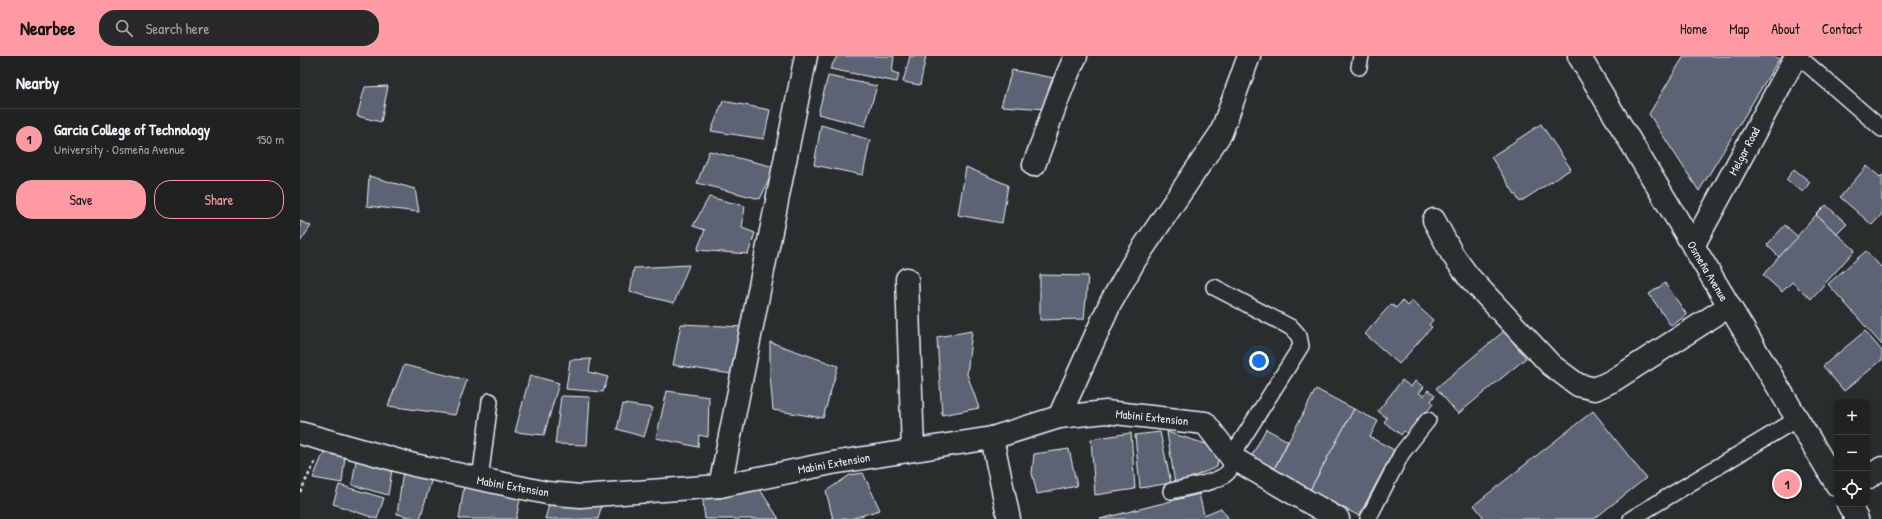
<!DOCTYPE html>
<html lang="en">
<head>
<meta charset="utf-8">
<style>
  :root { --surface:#202222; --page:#282a2a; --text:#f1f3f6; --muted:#a2a4a5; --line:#3d3f40; --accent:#ff9aa2 }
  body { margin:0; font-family:"Patrick Hand",sans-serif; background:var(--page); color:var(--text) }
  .controls { position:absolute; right:12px; bottom:12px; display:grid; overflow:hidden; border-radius:8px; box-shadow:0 2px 6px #0003 }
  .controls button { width:36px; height:36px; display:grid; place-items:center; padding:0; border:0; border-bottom:1px solid var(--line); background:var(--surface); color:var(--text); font:20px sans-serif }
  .you { position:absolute; left:959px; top:305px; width:14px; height:14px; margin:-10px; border:3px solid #fff; border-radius:50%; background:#1a73e8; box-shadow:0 0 0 6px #1a73e833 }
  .badge { display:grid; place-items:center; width:26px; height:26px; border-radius:50%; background:var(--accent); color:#111; font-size:13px; font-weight:700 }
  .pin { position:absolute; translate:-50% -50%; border:2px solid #fff; box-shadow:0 1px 4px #0006 }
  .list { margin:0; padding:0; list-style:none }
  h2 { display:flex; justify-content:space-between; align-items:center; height:52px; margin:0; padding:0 16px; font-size:17px }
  h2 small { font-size:13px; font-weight:400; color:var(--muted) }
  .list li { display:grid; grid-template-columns:26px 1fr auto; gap:12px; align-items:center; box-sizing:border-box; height:60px; padding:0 16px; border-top:1px solid var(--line) }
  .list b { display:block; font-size:15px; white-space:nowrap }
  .list p { margin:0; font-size:13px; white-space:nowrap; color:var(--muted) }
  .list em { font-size:13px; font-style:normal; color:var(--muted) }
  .actions { display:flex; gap:8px; padding:12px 16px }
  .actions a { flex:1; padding:9px 0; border:1px solid var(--accent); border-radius:16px; text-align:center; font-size:14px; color:var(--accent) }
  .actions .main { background:var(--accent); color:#111 }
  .icon { flex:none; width:22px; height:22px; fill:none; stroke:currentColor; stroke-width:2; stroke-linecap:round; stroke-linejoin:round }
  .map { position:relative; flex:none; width:1582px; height:463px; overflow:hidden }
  header { display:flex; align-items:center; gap:24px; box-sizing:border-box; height:56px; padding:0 20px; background:var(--accent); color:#111 }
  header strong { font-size:19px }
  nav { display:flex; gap:22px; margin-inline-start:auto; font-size:14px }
  .search { width:280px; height:36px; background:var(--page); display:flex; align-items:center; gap:10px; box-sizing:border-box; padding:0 14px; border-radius:16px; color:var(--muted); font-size:15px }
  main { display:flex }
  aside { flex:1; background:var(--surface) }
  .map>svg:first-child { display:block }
</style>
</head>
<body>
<header>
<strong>Nearbee</strong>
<div class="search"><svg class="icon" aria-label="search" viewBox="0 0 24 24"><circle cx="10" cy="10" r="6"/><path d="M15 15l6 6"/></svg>Search here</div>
<nav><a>Home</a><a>Map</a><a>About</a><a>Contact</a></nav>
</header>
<main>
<aside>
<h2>Nearby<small></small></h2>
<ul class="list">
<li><span class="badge">1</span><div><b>Garcia College of Technology</b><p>University · Osmeña Avenue</p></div><em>150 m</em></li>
</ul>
<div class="actions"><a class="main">Save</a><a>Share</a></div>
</aside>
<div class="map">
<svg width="1582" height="463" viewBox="0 0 1582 463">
  <rect width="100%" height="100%" fill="#2a2d2e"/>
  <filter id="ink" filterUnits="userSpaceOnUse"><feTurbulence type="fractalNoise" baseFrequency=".025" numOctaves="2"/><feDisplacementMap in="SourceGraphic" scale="8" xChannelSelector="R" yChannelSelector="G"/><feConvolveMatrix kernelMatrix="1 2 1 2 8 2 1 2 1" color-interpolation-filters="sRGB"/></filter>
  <g filter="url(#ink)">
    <g fill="#5b6375" stroke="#e8f1f8">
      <path d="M537,0H594L592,16L599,18L597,26L530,13Z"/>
      <path d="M610,0H626L620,29L603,26Z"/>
      <path d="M1384,0H1474L1479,3L1399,135L1349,58Z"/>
      <path d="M712,14L754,22L747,53L701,50Z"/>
      <path d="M528,20L577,30L565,70L518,58Z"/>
      <path d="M88,30L81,66L57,60L65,31Z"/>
      <path d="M423,45L470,54L464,83L411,75Z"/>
      <path d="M1241,68L1271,113L1220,146L1191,101Z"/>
      <path d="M521,69L570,84L563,119L514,109Z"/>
      <path d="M409,95L475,111L460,143L397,127Z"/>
      <path d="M1567,110L1580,121L1582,119V158L1572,169L1540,141Z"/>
      <path d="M666,111L708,129L702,167L658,159Z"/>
      <path d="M1494,113L1510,126L1503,136L1486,124Z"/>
      <path d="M69,120L115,133L119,156L67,150Z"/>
      <path d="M409,141L445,150L442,172L455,177L448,198L397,194L405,174L393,170Z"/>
      <path d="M1526,149L1547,168L1537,178L1516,159Z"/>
      <path d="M1516,159L1555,194L1511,243L1492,226L1482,236L1463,219Z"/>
      <path d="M0,165L11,170L0,186Z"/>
      <path d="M1485,169L1498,181L1479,201L1467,189Z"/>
      <path d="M1566,195L1582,212V289L1528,228Z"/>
      <path d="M389,209L374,247L330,236L334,212Z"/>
      <path d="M740,219L788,220L784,263L740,264Z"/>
      <path d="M1365,227L1387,259L1371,270L1349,238Z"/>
      <path d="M1102,245L1108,250L1112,245L1133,264L1129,269L1132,271L1099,308L1065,278L1091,248L1096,252Z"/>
      <path d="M381,268L443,271L438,319L373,309Z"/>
      <path d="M672,275L667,318L679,352L642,359L637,281Z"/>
      <path d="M1204,275L1226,302L1158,358L1136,332Z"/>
      <path d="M1565,275L1582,295V304L1544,335L1523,310Z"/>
      <path d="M470,286L538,310L523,362L473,354L470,319Z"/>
      <path d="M291,303L289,316L308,321L303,336L266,333L270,304Z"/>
      <path d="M104,309L167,324L155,359L88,350Z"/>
      <path d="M230,319L259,327L244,379L215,376Z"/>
      <path d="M1102,324L1111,331L1115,325L1124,331L1119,337L1124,340L1128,334L1135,339L1131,345L1133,348L1109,379L1104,375L1101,379L1084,366L1087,362L1078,355Z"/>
      <path d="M1016,333L1054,353L1010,434L973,415Z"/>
      <path d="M367,335L409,341L408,381L399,379L398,391L356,382Z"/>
      <path d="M261,340L290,341L287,389L255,388Z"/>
      <path d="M323,348L353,352L344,381L317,373Z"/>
      <path d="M1054,353L1078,365L1070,381L1094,394L1059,460L1010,434Z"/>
      <path d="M1293,355L1346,422L1294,463H1185L1174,449Z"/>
      <path d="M966,373L988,385L973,415L950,403Z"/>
      <path d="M860,376L871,427L840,432L835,379Z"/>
      <path d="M867,376L919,392L917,411L875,428Z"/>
      <path d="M831,377L835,433L795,439L791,383Z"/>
      <path d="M769,393L777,430L737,438L732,417L734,398Z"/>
      <path d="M24,396L45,400L42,427L13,422Z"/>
      <path d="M56,404L93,408L88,439L52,429Z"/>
      <path d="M103,415L131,425L120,463L97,458Z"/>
      <path d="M563,417L580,454L550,463H533L526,435L550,419Z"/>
      <path d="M39,429L84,442L77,463L33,448Z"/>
      <path d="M457,429L479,463H405L402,437Z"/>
      <path d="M164,430L221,438L216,463H159Z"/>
      <path d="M899,438L904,459L921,452L929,463H800Z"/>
      <path d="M251,442L303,444L298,463H245Z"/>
    </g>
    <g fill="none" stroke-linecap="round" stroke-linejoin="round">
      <g stroke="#e8f1f8" stroke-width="18">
        <g id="service">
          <path d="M1498,0L1582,73"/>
          <path d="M1059,11L1061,0"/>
          <path d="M180,424L190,345"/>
          <path d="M871,435C885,431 924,427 930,413C931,410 931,405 931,401L1001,290L999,280L992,272L914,231"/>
          <path d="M1068,463L1102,397L1128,364"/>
          <path d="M1331,463L1497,363"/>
        </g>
      </g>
      <g stroke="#e8f1f8" stroke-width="25">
        <g id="minor">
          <path d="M734,109C748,73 758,35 776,0"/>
          <path d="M1134,164L1152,198L1168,220L1251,309L1278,329L1295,333L1314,324L1429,250"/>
          <path d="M1393,190L1496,0"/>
          <path d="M607,223L613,394"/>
          <path d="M759,361L810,248L835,204L921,77L949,0"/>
          <path d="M1567,422L1582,412"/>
          <path d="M420,430L506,0"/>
        </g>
      </g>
      <g stroke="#e8f1f8" stroke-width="25">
        <g id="tertiary">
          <path d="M0,377L114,409L247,437L280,440L420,430L532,407L692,382L759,361L806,356L905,367L931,401L1038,463"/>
          <path d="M692,382L709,463"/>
        </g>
      </g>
      <g stroke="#e8f1f8" stroke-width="25">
        <g id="primary">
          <path d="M1279,0L1537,429"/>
          <path d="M1548,448L1557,463"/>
        </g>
      </g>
      <path stroke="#e8f1f8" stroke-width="2.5" stroke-dasharray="3 3" stroke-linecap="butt" d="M0,436L15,406"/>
      <use href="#service" stroke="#2a2d2e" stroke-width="15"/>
      <use href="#minor" stroke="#2a2d2e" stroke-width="22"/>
      <use href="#tertiary" stroke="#2a2d2e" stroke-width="22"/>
      <use href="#primary" stroke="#2a2d2e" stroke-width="22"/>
    </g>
  </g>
  <g text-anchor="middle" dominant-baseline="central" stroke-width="3.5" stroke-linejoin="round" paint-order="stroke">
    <g font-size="12" fill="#e8f1f8" stroke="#2a2d2e">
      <text transform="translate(1444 95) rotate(-62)">Melgar Road</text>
      <text transform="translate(1408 215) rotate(59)">Osmeña Avenue</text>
      <text transform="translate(852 361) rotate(6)">Mabini Extension</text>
      <text transform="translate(534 407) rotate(-10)">Mabini Extension</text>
      <text transform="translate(213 430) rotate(10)">Mabini Extension</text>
    </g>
  </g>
</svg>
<div class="controls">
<button>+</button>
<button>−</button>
<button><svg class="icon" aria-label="locate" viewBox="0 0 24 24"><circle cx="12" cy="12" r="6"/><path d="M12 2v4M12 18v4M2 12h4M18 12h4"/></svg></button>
</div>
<div class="you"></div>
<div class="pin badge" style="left:1487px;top:428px">1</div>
</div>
</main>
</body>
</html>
